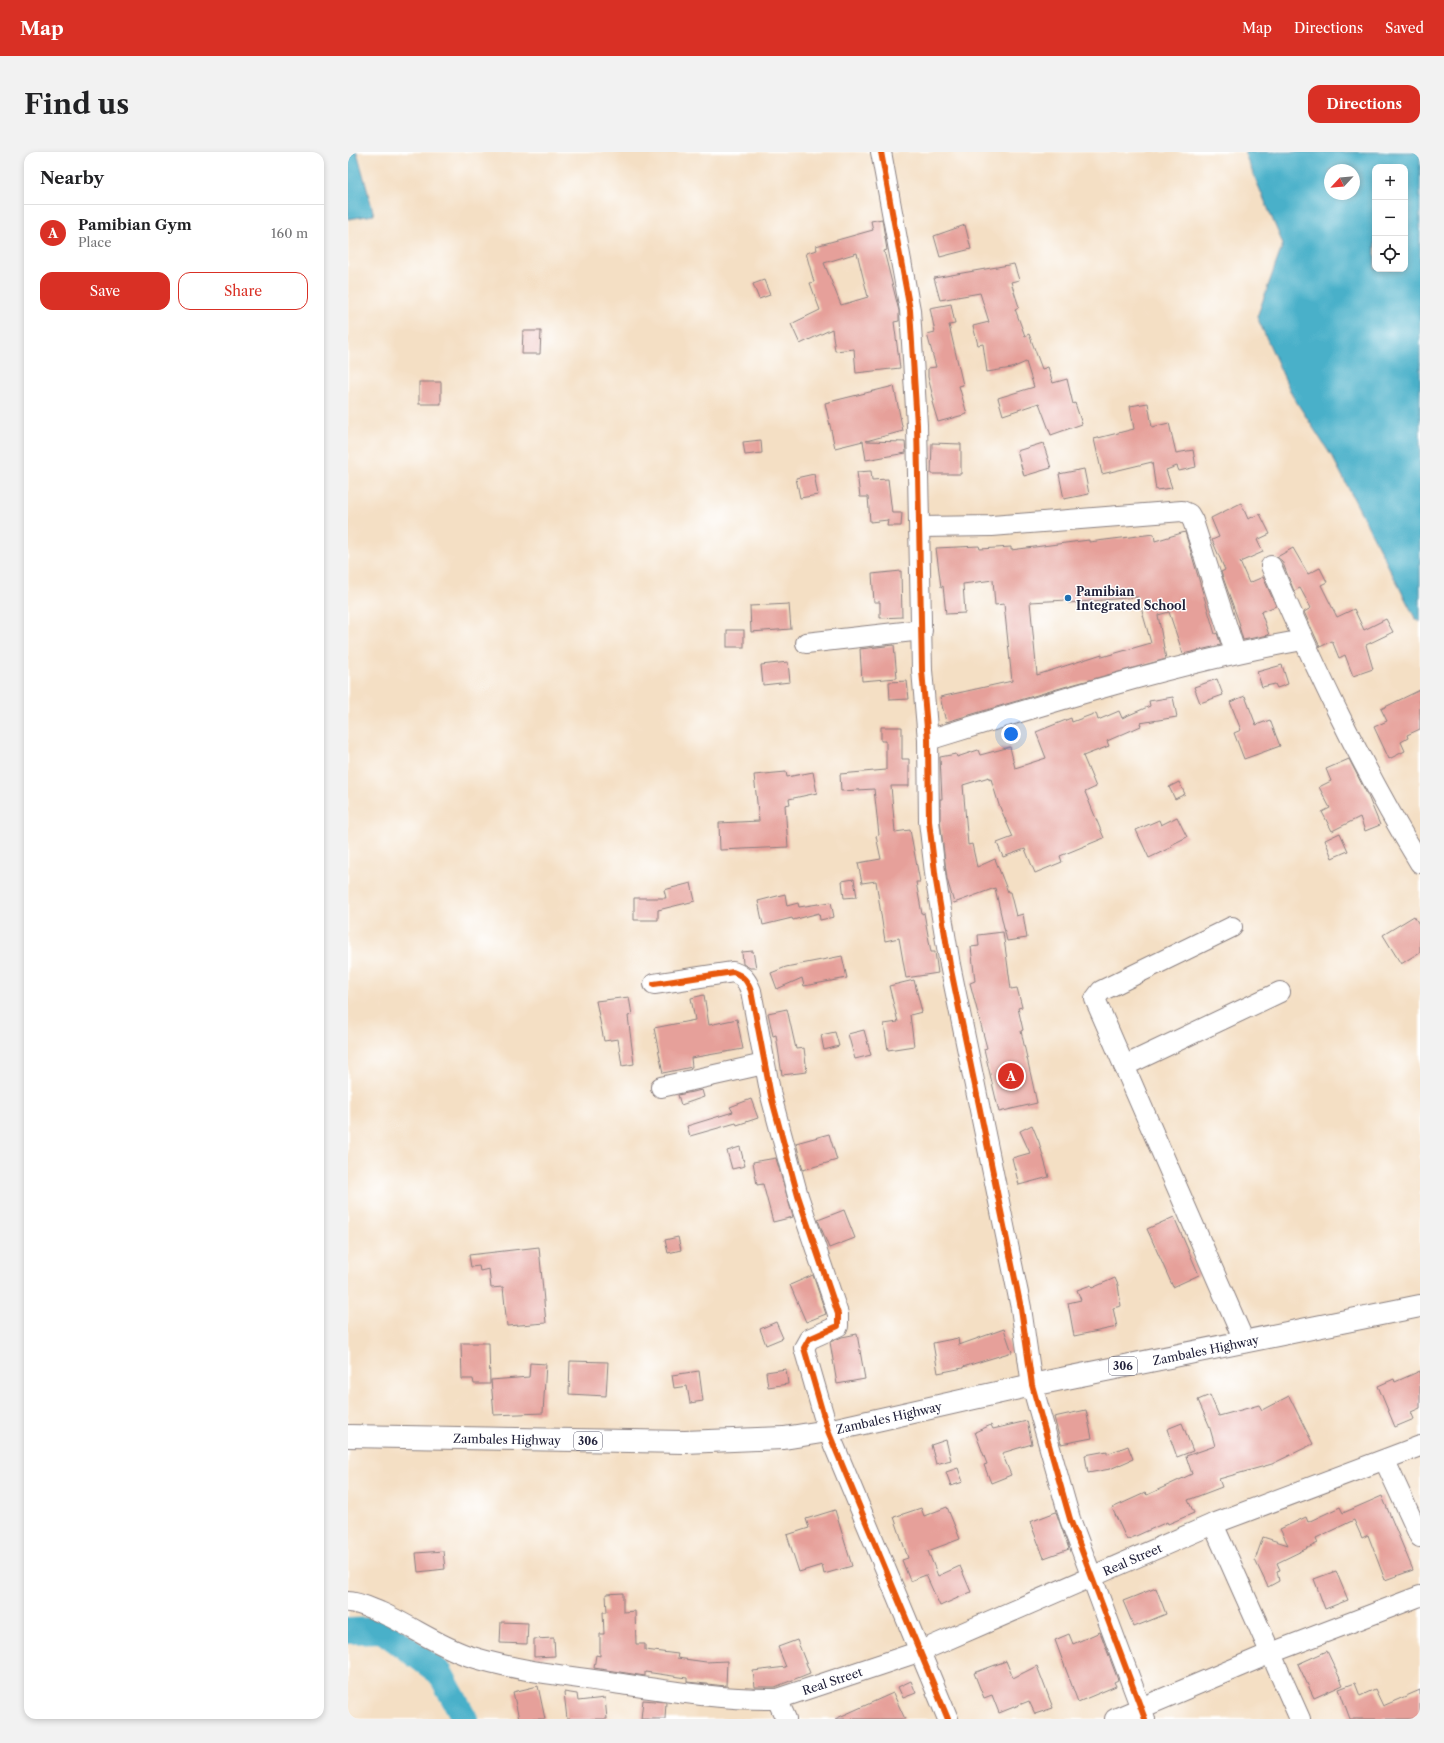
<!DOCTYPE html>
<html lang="en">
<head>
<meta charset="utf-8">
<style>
  :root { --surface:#fff; --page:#f2f2f2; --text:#202124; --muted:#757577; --line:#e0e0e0; --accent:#d93025 }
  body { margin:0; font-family:"Libre Caslon Text",serif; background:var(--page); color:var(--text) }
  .controls { position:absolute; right:12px; top:12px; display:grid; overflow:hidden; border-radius:8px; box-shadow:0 2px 6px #0003 }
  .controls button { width:36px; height:36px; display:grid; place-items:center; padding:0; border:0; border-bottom:1px solid var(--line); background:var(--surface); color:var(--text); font:20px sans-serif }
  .compass { position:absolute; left:976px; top:12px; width:36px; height:36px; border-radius:50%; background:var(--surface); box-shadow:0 2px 6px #0003; rotate:244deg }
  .you { position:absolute; left:663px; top:582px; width:14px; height:14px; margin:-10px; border:3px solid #fff; border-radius:50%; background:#1a73e8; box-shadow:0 0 0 6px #1a73e833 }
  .badge { display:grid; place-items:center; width:26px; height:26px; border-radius:50%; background:var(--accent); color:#fff; font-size:13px; font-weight:700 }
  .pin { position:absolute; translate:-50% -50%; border:2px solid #fff; box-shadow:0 1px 4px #0006 }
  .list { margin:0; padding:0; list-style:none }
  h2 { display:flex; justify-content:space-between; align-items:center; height:52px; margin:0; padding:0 16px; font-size:17px }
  h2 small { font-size:13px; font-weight:400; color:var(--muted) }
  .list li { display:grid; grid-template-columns:26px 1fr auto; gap:12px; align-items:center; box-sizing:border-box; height:56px; padding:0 16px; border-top:1px solid var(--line) }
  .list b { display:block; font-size:15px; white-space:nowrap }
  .list p { margin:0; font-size:13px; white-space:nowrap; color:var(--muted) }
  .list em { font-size:13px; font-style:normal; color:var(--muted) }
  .actions { display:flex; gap:8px; padding:12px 16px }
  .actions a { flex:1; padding:9px 0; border:1px solid var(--accent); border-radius:12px; text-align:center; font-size:14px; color:var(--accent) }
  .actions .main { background:var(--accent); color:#fff }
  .icon { flex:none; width:22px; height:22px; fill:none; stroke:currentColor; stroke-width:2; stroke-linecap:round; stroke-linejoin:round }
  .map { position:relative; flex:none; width:1072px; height:1567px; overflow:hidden; border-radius:12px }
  header { display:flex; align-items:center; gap:24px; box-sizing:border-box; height:56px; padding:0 20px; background:var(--accent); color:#fff }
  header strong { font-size:19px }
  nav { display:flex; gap:22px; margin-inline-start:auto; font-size:14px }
  .intro { display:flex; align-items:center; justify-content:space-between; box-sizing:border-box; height:96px; padding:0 24px }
  h1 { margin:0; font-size:28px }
  .button { padding:10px 18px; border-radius:12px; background:var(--accent); color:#fff; font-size:14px; font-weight:700 }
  main { display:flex; gap:24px; padding:0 24px }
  aside { flex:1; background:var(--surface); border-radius:12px; box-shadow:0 2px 6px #0003 }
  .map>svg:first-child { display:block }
</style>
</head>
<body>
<header>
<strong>Map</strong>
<nav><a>Map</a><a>Directions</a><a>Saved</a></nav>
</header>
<div class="intro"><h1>Find us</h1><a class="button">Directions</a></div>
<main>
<aside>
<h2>Nearby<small></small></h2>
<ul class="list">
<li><span class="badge">A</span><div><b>Pamibian Gym</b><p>Place</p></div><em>160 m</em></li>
</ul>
<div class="actions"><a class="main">Save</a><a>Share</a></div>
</aside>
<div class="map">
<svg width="1072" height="1567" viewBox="0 0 1072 1567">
  <rect width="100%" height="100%" fill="#fff"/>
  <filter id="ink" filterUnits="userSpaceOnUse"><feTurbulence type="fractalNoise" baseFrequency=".025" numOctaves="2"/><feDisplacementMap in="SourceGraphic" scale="8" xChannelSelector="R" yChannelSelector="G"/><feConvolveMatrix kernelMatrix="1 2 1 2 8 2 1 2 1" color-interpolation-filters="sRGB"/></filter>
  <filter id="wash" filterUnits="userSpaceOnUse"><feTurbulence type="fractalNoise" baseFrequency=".012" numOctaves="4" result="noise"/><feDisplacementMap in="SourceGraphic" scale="16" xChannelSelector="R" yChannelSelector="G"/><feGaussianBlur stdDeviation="0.9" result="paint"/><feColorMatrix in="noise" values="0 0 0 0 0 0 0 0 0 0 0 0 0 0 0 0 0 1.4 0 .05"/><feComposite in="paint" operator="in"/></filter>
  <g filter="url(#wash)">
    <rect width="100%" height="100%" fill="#f4dfc4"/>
    <g fill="#4ab0c9" stroke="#366982" fill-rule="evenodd">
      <path d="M0,0H9L26,63L0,67Z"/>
      <path d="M896,0H1072V470L1067,466L986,308L944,243L909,165L935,92ZM1027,15H1057V117H1027ZM982,18H1006V42H982Z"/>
    </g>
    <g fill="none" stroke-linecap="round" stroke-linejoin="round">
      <path stroke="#4ab0c9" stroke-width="26" d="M0,1479L34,1478L92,1521L117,1567"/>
    </g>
    <g id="blocks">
      <g fill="#e6a09a" fill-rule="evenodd">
        <path d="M534,67L539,98L536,99L551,159V169L546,170L552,216L508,221L506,197L487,199L484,177L452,192L443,172L472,158L462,131L466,130L458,101L469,98L468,94L525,78L523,69ZM509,101L520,145L493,153L476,111Z"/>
        <path d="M617,73L623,97L592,105L586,84Z"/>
        <path d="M666,112L671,128L663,130L671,155L667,157L677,184L681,182L694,217L700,215L705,231L719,227L725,252L727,251L734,272L703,283L691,251L655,263L650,246L686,235L678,210L664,216L639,220L635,192L630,193L625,174L641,170L632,141L592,148L586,126Z"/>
        <path d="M416,128L422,143L411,147L405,132Z"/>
        <path d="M603,152L607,172L601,173L615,233L611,234L619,262L590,270L584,250L586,249L580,225V216L588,215L579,182L587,180L582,156Z"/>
        <path d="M175,179H193L192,202H174Z"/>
        <rect x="71" y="230" width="22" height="22"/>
        <path d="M546,234L555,279L518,289L557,290L558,301L518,308L515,289L487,296L477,251Z"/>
        <path d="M800,251L804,275L821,271L828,301L845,298L848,315L831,319L829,314L818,318L824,336L808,338L804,310L754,322L746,287L786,277L782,254Z"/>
        <path d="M413,288L414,301L397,303L395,290Z"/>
        <path d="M584,291L613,292V322H583Z"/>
        <path d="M695,291L703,316L676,324L669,299Z"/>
        <path d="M736,317L741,342L716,347L711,322Z"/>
        <path d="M523,319L524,328L540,327L544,361H554L553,374H539L540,368L522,370L520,345H512L509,320Z"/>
        <path d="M466,322L470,343L452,346L448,326Z"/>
        <path d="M893,351L900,367L912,362L922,382L909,388L915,400L892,410L901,431L915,425L928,454L913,460L921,483L895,488L891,474L892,473L873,420L877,418L864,388L871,385L863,366Z"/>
        <path d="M837,380L867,482L869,481L873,493L835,502L821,460L810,463L818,507L716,535L598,570L592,545L664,529L656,452L647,453L645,428L615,432L617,461L598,462L595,434L593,435L588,396L631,394L632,397L663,395V398L741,388V390L806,382L807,389ZM790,445L803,491L754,505V502L689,523L682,450L720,448V451Z"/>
        <path d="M945,396L960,422L972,416L979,430L973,433L989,465L1006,457L1016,478L1038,467L1045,480L1018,493L1025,517L1005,524L997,503L991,506L984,489L972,495L956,460L963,456L952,436L946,439L934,409L929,405Z"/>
        <path d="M553,419L554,465L532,466V450H526L524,422Z"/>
        <path d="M441,452L443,477L403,480L402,454Z"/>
        <rect x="379" y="478" width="17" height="17"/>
        <path d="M546,493L549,526L514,529L512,497Z"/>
        <path d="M440,510L442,530L415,533L413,513Z"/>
        <path d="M934,513L940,532L929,536L927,532L914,535L909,520Z"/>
        <path d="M869,527L875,543L852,551L846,535Z"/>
        <path d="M559,529L561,547L542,548L541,530Z"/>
        <path d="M1072,538V577L1059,583L1060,586L1053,590L1057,599L1041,607L1026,575L1039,569L1033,557Z"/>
        <path d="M897,544L908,573L922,568L932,594L896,607L886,581L893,578L882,550Z"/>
        <path d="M825,545L829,565L792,571L793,574L759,589L761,594L735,604L748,635L737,640L756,686L712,704L714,710L687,721L677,697L655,705L649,691L665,685L651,653L643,627L641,628V625L615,633L620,693L624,692L629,715L647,707L660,740H662L668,764L675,762L679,786L659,789L647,736L606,751L599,727L592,668V647H594L592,605L608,602L609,605L630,598L632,603L662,595L667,616L698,606L688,580L723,566L724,570L748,561L750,568L771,559L774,566L802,554L801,549Z"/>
        <path d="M533,575H554V607H561V634H543L547,680L562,678L572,730H568L574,762L576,761L583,800H587L590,821L558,826L551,786L537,789L528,729L514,731L510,711L533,707L528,684L531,683L526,637L493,639L492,622L538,618V589H533Z"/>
        <path d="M1001,607L1020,644L1032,673L1017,679L1012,665L984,679L974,660L982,656L971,635L983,629L978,617Z"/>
        <path d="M438,620L439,625L465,620L469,641L441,647L442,652L437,653L440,695L372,698L371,671L411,669L406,623Z"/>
        <path d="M831,630L837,642L827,647L821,635Z"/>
        <path d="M829,665L839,685L823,693L824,695L801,706L788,678L811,668L813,673Z"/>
        <path d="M992,681L1000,699L984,706L977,688Z"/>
        <path d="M506,727L509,745L496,746L494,729Z"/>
        <path d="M343,731L347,749L310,758V768H286V746H318L316,738Z"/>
        <path d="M437,742L439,754L450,751L451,755L483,750L486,765L472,768L471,761L445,768L444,766L415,773L410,749Z"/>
        <path d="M1066,764L1072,774V800L1053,812L1035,783Z"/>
        <path d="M655,780L663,837L669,836L674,855L670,856L675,878L673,879L689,951L651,960L636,897L639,896L622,831L627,829L623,795L631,794L630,783Z"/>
        <path d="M405,799L408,816H402L395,812L394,800Z"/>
        <path d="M494,804L499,826L456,834L454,826L429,837L423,821L438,815Z"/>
        <path d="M566,828L574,860L562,863L566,894L540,898L536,872L550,870L541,834Z"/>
        <path d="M356,843L361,873L389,867L395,897L343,906L344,915L315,921L306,876L347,868L343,846Z"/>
        <path d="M281,845L284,863L280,864L286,912L274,914L270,887L256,889L248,849Z"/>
        <path d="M439,857L448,897L456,896L459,920L434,923L428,883L425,884L420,861Z"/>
        <path d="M516,878L523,903L507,907L500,882Z"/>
        <path d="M487,880L491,894L476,898L473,883Z"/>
        <path d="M354,938L356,945L333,953L330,943Z"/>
        <path d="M403,947L410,966L389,973L388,971L342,984L339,974L385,960L382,955Z"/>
        <path d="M684,973L691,990L701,1025L671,1033L664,1006L682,1001L672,979Z"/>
        <path d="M481,982L489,1008L455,1018L448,991Z"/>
        <path d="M392,995L397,1014L384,1017L379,999Z"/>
        <path d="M428,1006L445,1065L425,1070L415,1032L409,1033L405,1010Z"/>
        <path d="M496,1058L507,1086L481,1096L470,1068Z"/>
        <path d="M826,1065L851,1123L825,1135L799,1077Z"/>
        <path d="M330,1085L333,1098L320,1101L317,1088Z"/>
        <path d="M191,1095L198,1171L159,1174L155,1135L143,1136L141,1117L132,1119L131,1114L123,1115L121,1103Z"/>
        <path d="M465,1123L478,1162L458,1170L442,1133Z"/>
        <path d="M767,1126L770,1133L773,1154L765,1156L769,1175L726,1184L720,1151L733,1148L729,1138L743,1133L744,1136Z"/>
        <path d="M428,1170L435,1186L418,1193L412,1177Z"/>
        <path d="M656,1177L664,1200L615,1215V1216L590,1221L585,1191L610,1186L611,1193Z"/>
        <path d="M509,1182L517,1227L489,1232L482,1190L494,1185Z"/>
        <path d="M113,1191H141L142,1232H126L125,1227H114Z"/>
        <path d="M222,1209L260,1210L258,1244L221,1242Z"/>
        <path d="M182,1211L198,1212L195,1261L146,1263L143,1228L181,1225Z"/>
        <path d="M438,1217L440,1232L420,1235L418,1220Z"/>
        <path d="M351,1219L355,1249L342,1251L339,1234L326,1236L324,1223Z"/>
        <path d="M1072,1219V1256L1063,1260L1066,1267L1047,1275L1030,1234L1046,1227L1047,1230Z"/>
        <path d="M862,1243L871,1264L911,1253L914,1258L941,1244L965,1292L924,1312L871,1327L874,1335L840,1348L846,1361L820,1372L819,1370L779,1388L764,1356L797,1341L799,1343L844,1322L838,1304L867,1294L861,1273L850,1248Z"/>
        <path d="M738,1258L744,1286L713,1292L706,1265Z"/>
        <path d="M679,1269L684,1292L654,1301L663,1323L643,1331L636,1313L639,1312L627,1280L643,1273L645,1277Z"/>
        <path d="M834,1271L845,1299L829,1305L819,1277Z"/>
        <path d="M598,1288L603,1308L588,1312L583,1293Z"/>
        <path d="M780,1294L785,1307L762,1317L740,1321L737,1303L759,1299V1302Z"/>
        <path d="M610,1316L615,1330L603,1334L598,1320Z"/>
        <path d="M1034,1344L1065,1418L1037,1428L1020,1383L1014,1386L1006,1368L968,1386L970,1391L929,1411L932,1418L929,1419L931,1429L920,1435L907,1408L915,1385L940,1393L932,1377L958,1365L960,1370L992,1355L995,1361Z"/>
        <path d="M599,1355L612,1387L580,1399L590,1424L612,1414L623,1440L592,1454L578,1423L562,1429L554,1408L560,1406L546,1365L573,1356L576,1364Z"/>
        <path d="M487,1358L504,1414L476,1422L474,1413L451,1420L439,1383L461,1376L458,1367Z"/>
        <path d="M708,1360L721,1397L696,1406L682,1370Z"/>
        <path d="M95,1399L97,1417L70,1420L68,1401Z"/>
        <path d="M988,1419L1000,1448L977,1457L966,1427Z"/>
        <path d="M808,1436L818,1462L786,1475L775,1449Z"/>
        <path d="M275,1441V1460L287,1459L288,1492H297V1498L330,1502L329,1506L358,1510L379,1509L378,1534L339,1530V1526L297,1520V1524L246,1516L248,1503L252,1504V1482H256L255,1460H259L258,1442Z"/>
        <path d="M153,1470L180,1471L179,1492L152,1491Z"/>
        <path d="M752,1480L770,1528L766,1530L768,1534L730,1550L707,1488L721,1482L725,1492Z"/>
        <path d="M206,1486L207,1504L186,1505V1487Z"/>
        <path d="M449,1488L462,1521L427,1535H407L405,1519L438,1515L430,1495Z"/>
        <path d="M979,1499L995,1533L966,1546L950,1512Z"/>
        <path d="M658,1509L665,1526L689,1514L705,1556L687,1562L681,1549L651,1561L644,1543L636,1546L626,1521Z"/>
        <path d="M563,1529L568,1541L555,1546L550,1535Z"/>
        <path d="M1007,1531L1012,1544L1027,1537L1035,1554L1072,1538V1567H1002L991,1537Z"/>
        <path d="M190,1534L197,1567H171L165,1540Z"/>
        <path d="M216,1540L229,1542L230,1549L257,1546L259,1567H219Z"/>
        <path d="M545,1541L557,1567H487Z"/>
        <path d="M295,1548L318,1550L317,1567H293Z"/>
      </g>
    </g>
  </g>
  <g filter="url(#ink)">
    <use href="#blocks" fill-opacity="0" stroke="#8b8080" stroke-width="1"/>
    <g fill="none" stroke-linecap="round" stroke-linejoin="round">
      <g stroke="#8b8080" stroke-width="22">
        <g id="minor">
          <path d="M533,0L562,158L569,273L574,518L580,588L581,669L588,729L602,813L673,1156L684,1233L722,1367L797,1567"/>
          <path d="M572,375L644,374L834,359L841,362L845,369L887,500"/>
          <path d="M923,414C967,516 1014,616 1072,711"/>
          <path d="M458,491L574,478"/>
          <path d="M580,588C704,550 827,511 955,488"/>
          <path d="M884,775L753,839L747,847L896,1189"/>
          <path d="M306,832L385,820C396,824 399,829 403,839L423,944L450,1044L490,1162V1174L461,1187L456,1196L480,1279L600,1567"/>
          <path d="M776,914L932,840"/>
          <path d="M313,935L416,912"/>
          <path d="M1037,1309L1072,1385"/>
          <path d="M865,1372L952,1567"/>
          <path d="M0,1450C10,1450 22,1456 32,1460C62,1473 90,1494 121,1504C168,1519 219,1524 267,1531C321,1539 374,1548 429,1547L438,1567"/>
          <path id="s1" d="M429,1547L573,1499L865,1372L1072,1294"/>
          <path d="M767,1567L923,1501L1072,1444"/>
        </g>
      </g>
      <g stroke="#8b8080" stroke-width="24">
        <g id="major">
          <path id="s2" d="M0,1284L337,1290L436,1286L480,1279L684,1233L1072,1154"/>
        </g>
      </g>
      <use href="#minor" stroke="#fff" stroke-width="20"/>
      <use href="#major" stroke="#fff" stroke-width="22"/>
      <g stroke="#fff" stroke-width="8">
        <g id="cycleway">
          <path d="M533,0L562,158L569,273L574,518L580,588L581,669L588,729L602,813L673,1156L684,1233L722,1367L797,1567"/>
          <path d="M306,832L385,820C396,824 399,829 403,839L423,944L450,1044L490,1162V1174L461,1187L456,1196L480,1279L600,1567"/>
        </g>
      </g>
      <use href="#cycleway" stroke="#e8590c" stroke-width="6"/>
    </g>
  </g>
  <circle fill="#1f6fb2" stroke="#fff" stroke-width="1.5" cx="720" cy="446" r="4"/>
  <g text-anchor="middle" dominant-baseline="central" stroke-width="3" stroke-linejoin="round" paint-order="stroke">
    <g fill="#fff" stroke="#646476" stroke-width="1">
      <rect x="761" y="1205" width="28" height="18" rx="3"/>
      <rect x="226" y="1280" width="28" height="18" rx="3"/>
    </g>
    <g font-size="11" font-weight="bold" fill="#22223b">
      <text x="775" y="1214">306</text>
      <text x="240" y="1289">306</text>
    </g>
    <g font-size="12" font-weight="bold" fill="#22223b" stroke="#fff" text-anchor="start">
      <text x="728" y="439">Pamibian<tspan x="728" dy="14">Integrated School</tspan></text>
    </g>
    <g font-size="12" fill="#22223b" stroke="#fff">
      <text stroke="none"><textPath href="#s2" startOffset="867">Zambales Highway</textPath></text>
      <text stroke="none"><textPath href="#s2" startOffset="543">Zambales Highway</textPath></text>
      <text stroke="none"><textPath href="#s2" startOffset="159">Zambales Highway</textPath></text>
      <text stroke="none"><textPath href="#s1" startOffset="382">Real Street</textPath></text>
      <text stroke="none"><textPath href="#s1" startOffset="58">Real Street</textPath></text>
    </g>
  </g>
</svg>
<div class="controls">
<button>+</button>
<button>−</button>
<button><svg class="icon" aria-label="locate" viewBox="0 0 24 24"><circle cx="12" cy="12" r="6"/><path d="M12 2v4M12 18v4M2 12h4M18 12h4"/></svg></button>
</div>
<svg class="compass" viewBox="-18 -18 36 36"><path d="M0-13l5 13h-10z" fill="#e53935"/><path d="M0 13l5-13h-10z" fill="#757577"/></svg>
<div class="you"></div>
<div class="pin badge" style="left:663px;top:924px">A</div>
</div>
</main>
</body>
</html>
